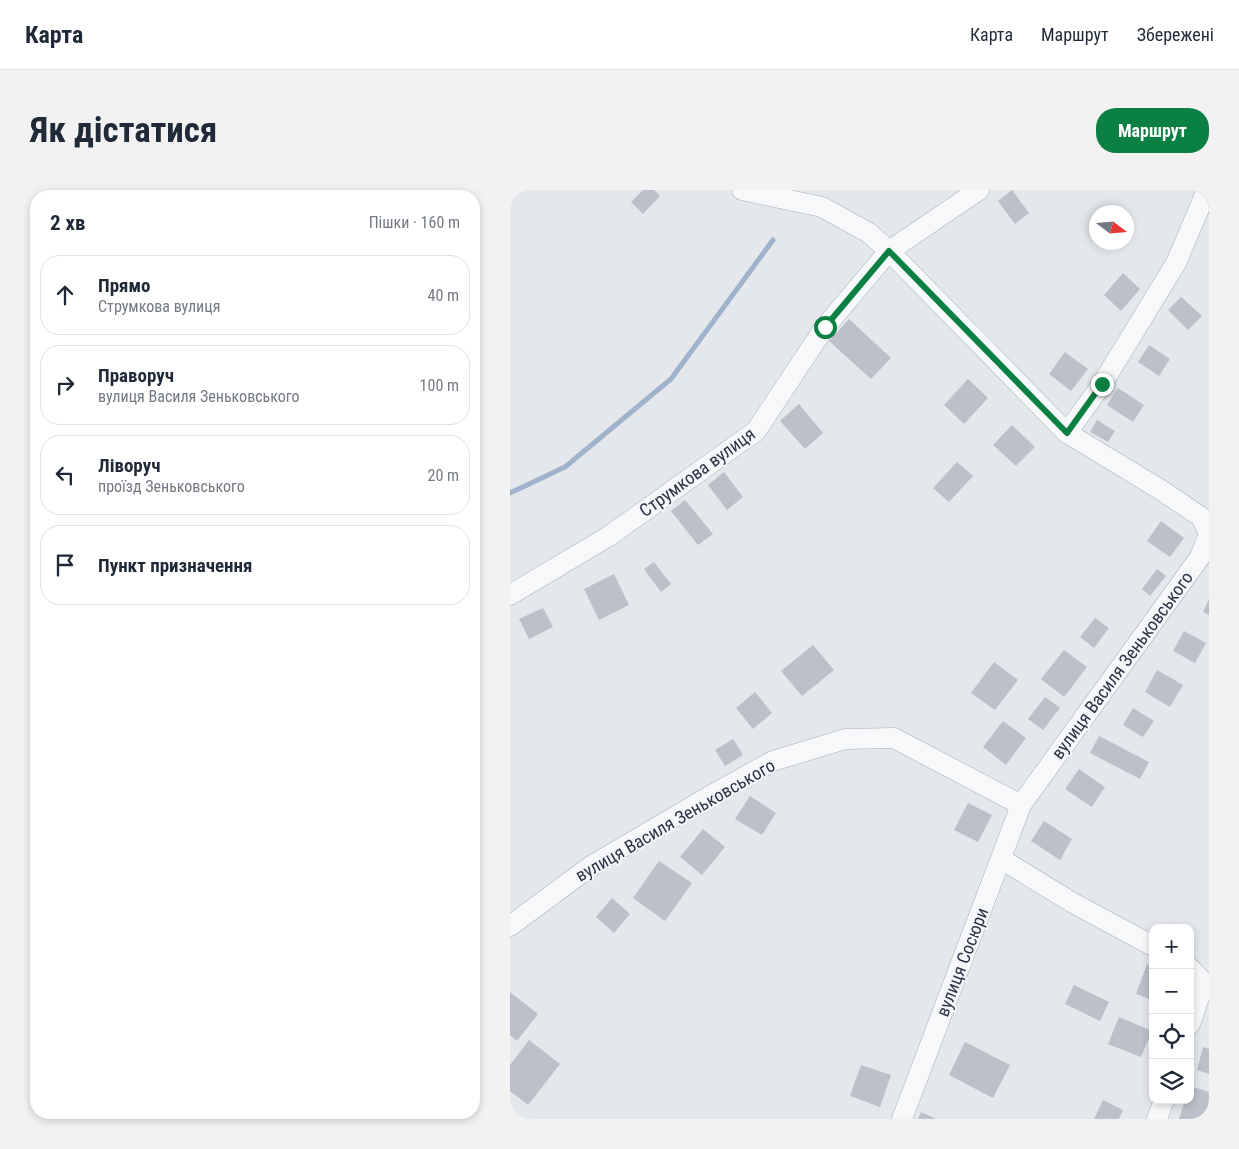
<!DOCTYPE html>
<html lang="uk">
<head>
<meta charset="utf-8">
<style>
  :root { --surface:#fff; --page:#f2f2f3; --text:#1f2937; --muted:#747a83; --line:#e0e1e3; --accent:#0b8043 }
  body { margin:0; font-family:"Roboto Condensed",sans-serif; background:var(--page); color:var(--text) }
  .controls { position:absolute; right:15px; bottom:15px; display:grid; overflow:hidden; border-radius:10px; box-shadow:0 2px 8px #0003 }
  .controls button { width:45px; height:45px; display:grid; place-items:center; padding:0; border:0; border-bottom:1px solid var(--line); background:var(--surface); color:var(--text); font:25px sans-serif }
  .compass { position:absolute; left:579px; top:15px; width:45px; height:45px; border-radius:50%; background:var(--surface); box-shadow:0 2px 8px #0003; rotate:106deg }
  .stop { position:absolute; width:15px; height:15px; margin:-11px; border:4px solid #0b8043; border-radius:50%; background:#fff }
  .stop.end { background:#0b8043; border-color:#fff; box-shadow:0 1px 5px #0008 }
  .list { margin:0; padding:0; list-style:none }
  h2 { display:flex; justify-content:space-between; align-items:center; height:65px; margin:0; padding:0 20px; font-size:21px }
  h2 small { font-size:16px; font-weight:400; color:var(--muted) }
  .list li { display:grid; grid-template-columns:32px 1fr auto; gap:15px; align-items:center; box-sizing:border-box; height:80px; margin:0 10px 10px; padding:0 10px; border:1px solid var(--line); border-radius:20px }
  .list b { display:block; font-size:19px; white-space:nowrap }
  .list p { margin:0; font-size:16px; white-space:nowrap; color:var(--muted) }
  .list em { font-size:16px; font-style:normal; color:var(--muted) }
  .icon { flex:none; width:28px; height:28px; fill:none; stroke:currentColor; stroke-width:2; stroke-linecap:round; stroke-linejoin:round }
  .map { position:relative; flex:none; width:699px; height:929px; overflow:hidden; border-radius:20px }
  header { display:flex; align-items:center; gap:30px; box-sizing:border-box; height:70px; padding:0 25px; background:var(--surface); border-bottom:1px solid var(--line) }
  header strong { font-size:24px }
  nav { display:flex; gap:28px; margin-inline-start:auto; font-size:18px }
  .intro { display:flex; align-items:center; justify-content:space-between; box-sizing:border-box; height:120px; padding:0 30px }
  h1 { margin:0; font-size:35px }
  .button { padding:12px 22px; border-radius:20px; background:var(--accent); color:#fff; font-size:18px; font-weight:700 }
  main { display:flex; gap:30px; padding:0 30px }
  aside { flex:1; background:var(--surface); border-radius:20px; box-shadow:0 2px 8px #0003 }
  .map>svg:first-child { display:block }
</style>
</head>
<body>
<header>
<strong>Карта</strong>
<nav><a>Карта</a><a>Маршрут</a><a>Збережені</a></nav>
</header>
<div class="intro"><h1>Як дістатися</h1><a class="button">Маршрут</a></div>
<main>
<aside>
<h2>2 хв<small>Пішки · 160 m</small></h2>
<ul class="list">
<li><svg class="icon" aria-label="ahead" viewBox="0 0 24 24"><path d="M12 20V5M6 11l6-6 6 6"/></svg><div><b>Прямо</b><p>Струмкова вулиця</p></div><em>40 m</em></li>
<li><svg class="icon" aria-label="right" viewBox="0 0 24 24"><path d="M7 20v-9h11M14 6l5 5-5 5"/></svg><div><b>Праворуч</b><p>вулиця Василя Зеньковського</p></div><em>100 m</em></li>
<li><svg class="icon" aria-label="left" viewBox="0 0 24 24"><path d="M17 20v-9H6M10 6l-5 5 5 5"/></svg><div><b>Ліворуч</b><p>проїзд Зеньковського</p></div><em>20 m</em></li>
<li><svg class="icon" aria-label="arrive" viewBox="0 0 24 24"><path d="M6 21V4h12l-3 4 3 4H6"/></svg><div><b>Пункт призначення</b></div></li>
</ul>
</aside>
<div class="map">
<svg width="699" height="929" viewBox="0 0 699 929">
  <rect width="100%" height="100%" fill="#e4e7ec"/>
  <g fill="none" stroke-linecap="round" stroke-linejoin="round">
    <path stroke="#9fb4cc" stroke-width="5" d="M0,303L55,277L161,189L263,50"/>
  </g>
  <g fill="#bbc0ca">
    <path d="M133,0H144L150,6L133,24L121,12Z"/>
    <path d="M502,0L519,23L505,34L488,11Z"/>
    <path d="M613,83L630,99L611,121L594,105Z"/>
    <path d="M671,107L692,126L678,140L658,120Z"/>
    <path d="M339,129L381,168L361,189L319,151Z"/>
    <path d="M639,155L660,169L649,186L628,172Z"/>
    <path d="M555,162L578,179L561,201L539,184Z"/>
    <path d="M458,189L478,208L454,234L434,215Z"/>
    <path d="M608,198L634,215L623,232L597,215Z"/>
    <path d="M289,214L313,243L295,259L270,231Z"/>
    <path d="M587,230L605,241L598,252L580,242Z"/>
    <path d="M502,235L525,257L506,276L483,255Z"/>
    <path d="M447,272L463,286L439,312L423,298Z"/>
    <path d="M214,282L233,307L217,320L198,295Z"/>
    <path d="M175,310L203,344L188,355L161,321Z"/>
    <path d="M651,331L674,348L660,367L637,351Z"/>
    <path d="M144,372L161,394L151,402L134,379Z"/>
    <path d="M647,379L656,386L640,406L632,399Z"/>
    <path d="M104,384L119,415L89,430L74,399Z"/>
    <path d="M699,409V425L693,422Z"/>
    <path d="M33,418L43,437L19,449L9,429Z"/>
    <path d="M585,428L599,438L584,458L570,447Z"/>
    <path d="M674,441L696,453L685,473L663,461Z"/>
    <path d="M303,455L324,480L292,506L271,481Z"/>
    <path d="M554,460L577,477L554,507L531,489Z"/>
    <path d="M484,472L508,490L485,520L461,503Z"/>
    <path d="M647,480L673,495L660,517L635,502Z"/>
    <path d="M245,502L262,523L243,539L226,518Z"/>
    <path d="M535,507L550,518L533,540L518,529Z"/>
    <path d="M623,518L644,531L633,547L613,535Z"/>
    <path d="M493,531L516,548L496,575L473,557Z"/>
    <path d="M589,546L639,572L630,589L580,563Z"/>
    <path d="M223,549L233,565L215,576L205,560Z"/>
    <path d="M569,579L595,597L582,617L555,599Z"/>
    <path d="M240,606L266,623L252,645L225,629Z"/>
    <path d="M458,613L482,625L468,652L444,640Z"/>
    <path d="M534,631L562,649L550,670L521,651Z"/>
    <path d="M193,639L215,657L192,685L170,667Z"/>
    <path d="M149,671L182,693L155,731L123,708Z"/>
    <path d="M102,708L120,724L104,743L86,727Z"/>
    <path d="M637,774L643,776V810L626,804Z"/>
    <path d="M564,795L599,812L590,831L555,814Z"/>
    <path d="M0,802L28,824L7,851L0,845Z"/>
    <path d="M609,827L642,841L631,867L598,854Z"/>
    <path d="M19,850L50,874L18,915L0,901V875Z"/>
    <path d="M455,852L500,875L483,908L439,885Z"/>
    <path d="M693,857L699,859V884L687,880Z"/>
    <path d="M351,875L381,885L370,917L340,906Z"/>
    <path d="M680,896L699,902L698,929H669L675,910H680Z"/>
    <path d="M593,910L613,920L609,929H584Z"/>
    <path d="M411,922L426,929H408Z"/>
  </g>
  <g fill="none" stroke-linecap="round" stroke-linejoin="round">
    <g stroke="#a9aeb7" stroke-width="21">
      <g id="minor">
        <path d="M557,243L592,194L666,73L697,0"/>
        <path d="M0,405L99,346L246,241L315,137L379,61L469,0"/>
        <path d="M491,669L563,713L643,756"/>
        <path d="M0,736L81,676L198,607L263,571L335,549L384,548L511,615L690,367L699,344L691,327L651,300L557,243L379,61L359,43L312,17L232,0"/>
        <path d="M680,778L694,793L680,834"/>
        <path d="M392,929L511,615"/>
        <path d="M647,929L654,910"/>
      </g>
    </g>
    <use href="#minor" stroke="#f7f8fa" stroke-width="20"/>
  </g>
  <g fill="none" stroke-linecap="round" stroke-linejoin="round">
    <path stroke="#0b8043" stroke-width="6" d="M315,137L379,61L557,243L592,194"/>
  </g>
  <g text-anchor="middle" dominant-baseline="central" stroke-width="4" stroke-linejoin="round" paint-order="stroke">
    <g font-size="18" fill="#2b3445" stroke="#f4f6f9">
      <text transform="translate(187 282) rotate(-36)">Струмкова вулиця</text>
      <text transform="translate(612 475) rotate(-54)">вулиця Василя Зеньковського</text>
      <text transform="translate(165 630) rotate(-30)">вулиця Василя Зеньковського</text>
      <text transform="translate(452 772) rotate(-69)">вулиця Сосюри</text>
    </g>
  </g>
</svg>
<div class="controls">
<button>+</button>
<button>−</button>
<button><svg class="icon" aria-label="locate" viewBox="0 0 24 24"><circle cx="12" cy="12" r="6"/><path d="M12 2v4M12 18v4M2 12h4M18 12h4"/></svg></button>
<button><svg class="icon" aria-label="layers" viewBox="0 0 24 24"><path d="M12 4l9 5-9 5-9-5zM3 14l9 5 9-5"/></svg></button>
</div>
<svg class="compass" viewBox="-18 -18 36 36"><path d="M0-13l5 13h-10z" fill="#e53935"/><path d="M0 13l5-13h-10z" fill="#747a83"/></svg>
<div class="stop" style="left:315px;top:137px"></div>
<div class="stop end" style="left:592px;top:194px"></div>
</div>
</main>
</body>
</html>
